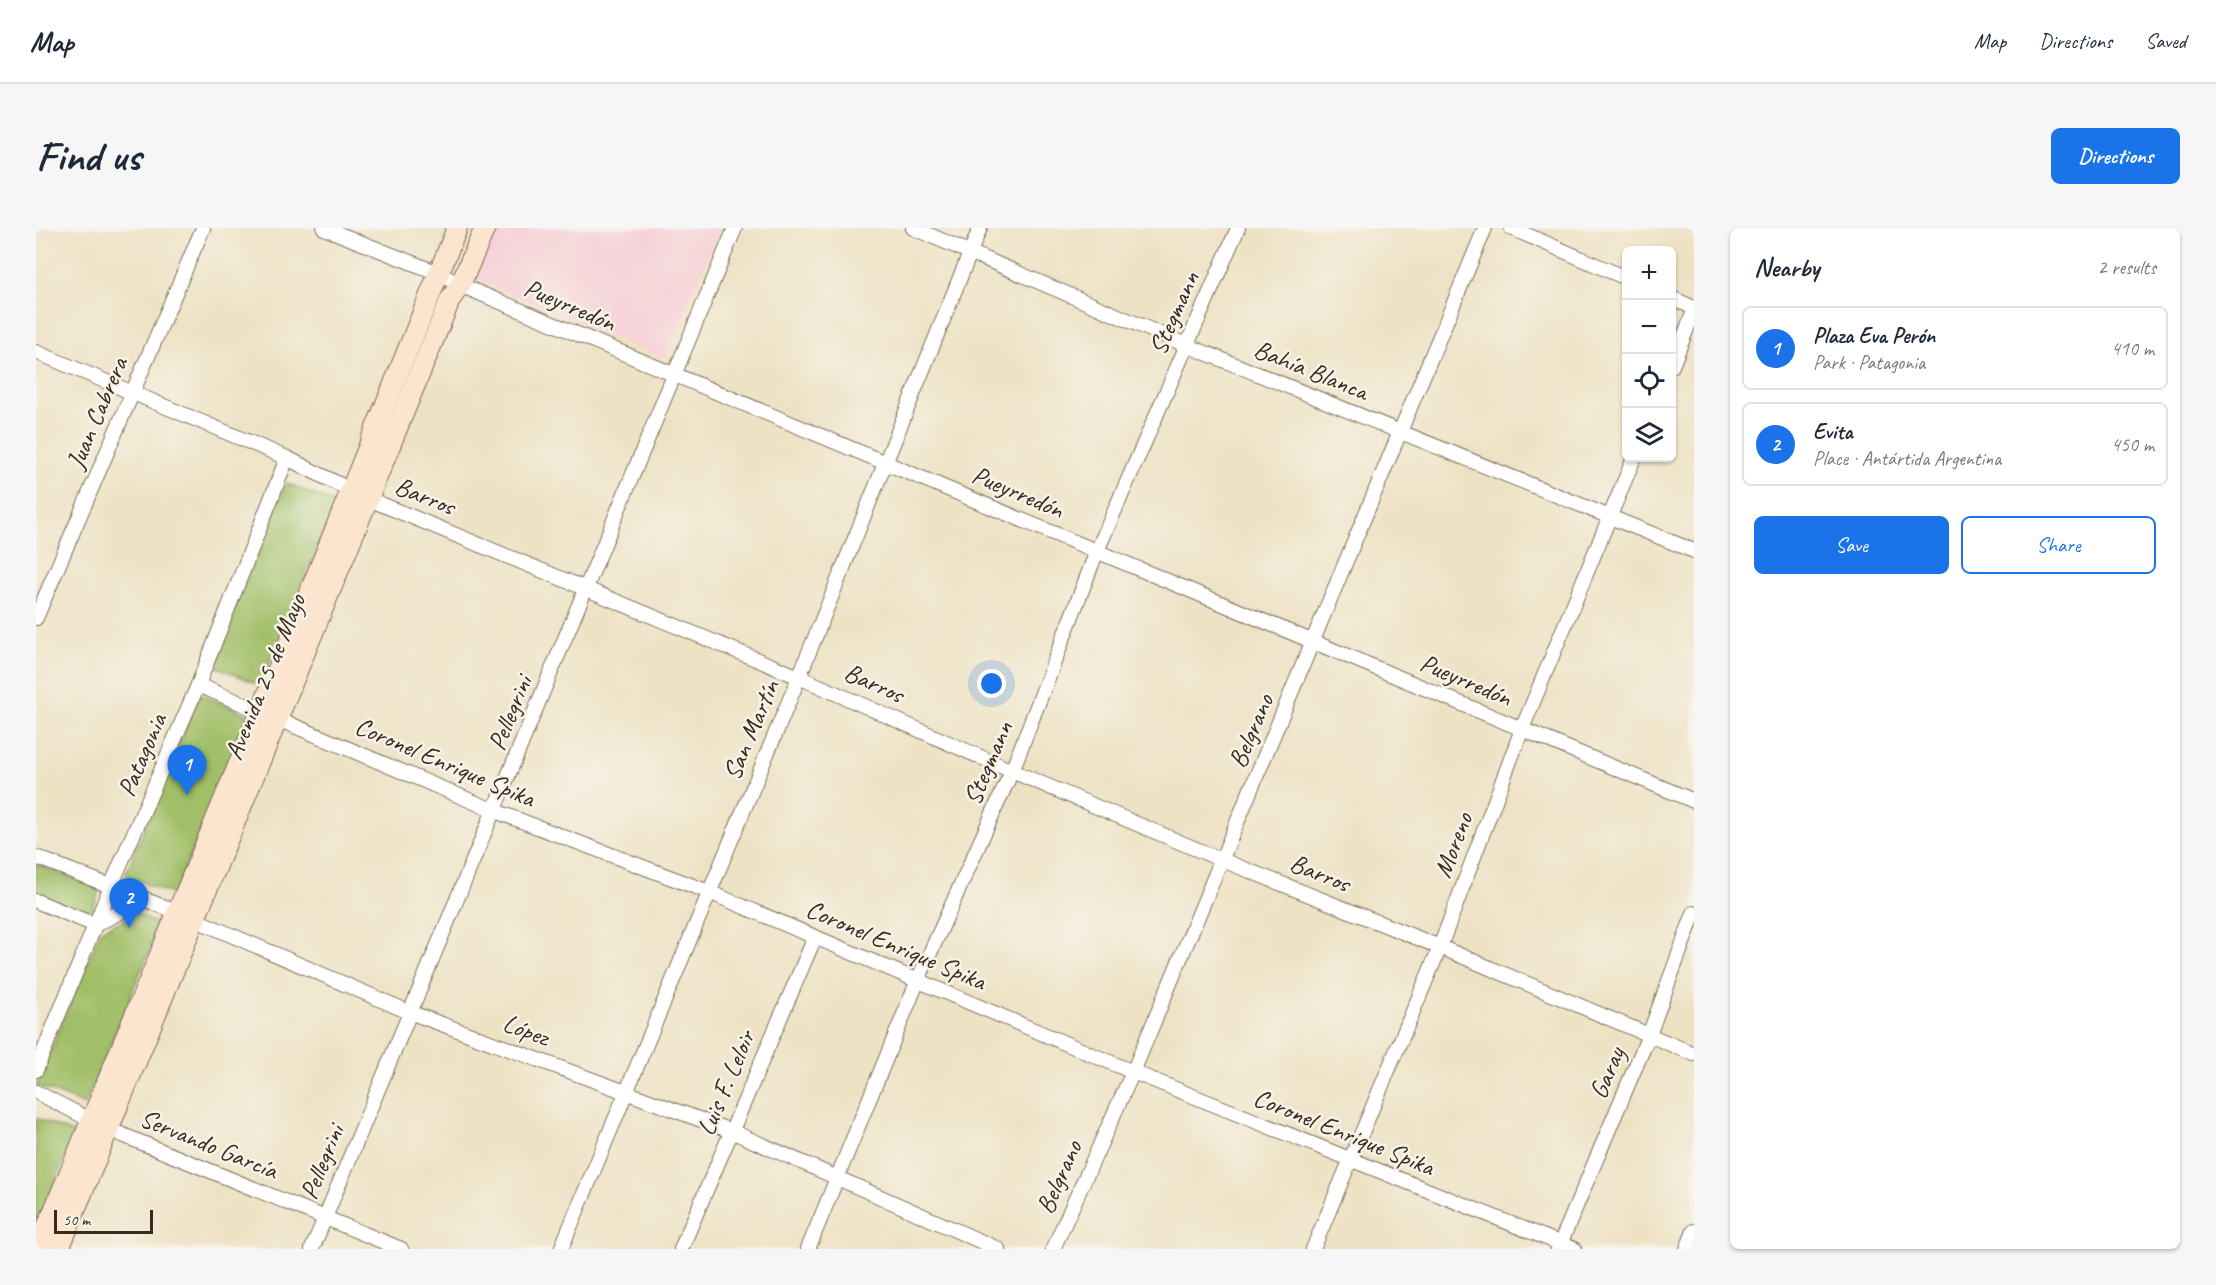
<!DOCTYPE html>
<html lang="en">
<head>
<meta charset="utf-8">
<style>
  :root { --surface:#fff; --page:#f6f6f7; --text:#1f2937; --muted:#747a83; --line:#e0e1e3; --accent:#1a73e8 }
  body { margin:0; font-family:Caveat,sans-serif; background:var(--page); color:var(--text) }
  .controls { position:absolute; right:18px; top:18px; display:grid; overflow:hidden; border-radius:9px; box-shadow:0 2px 4px #0004 }
  .controls button { width:54px; height:54px; display:grid; place-items:center; padding:0; border:0; border-bottom:2px solid var(--line); background:var(--surface); color:var(--text); font:30px sans-serif }
  .scale { position:absolute; left:18px; bottom:15px; width:99px; box-sizing:border-box; padding-left:6px; border:3px solid #3b2a1e; border-top:0; font-size:16px; line-height:21px; white-space:nowrap; color:#3b2a1e; -webkit-text-stroke:4px #f7f3e8; paint-order:stroke }
  .you { position:absolute; left:956px; top:456px; width:21px; height:21px; margin:-15px; border:4px solid #fff; border-radius:50%; background:#1a73e8; box-shadow:0 0 0 9px #1a73e833 }
  .badge { display:grid; place-items:center; width:39px; height:39px; border-radius:50%; background:var(--accent); color:#fff; font-size:20px; font-weight:700 }
  .pin { position:absolute; translate:-50% -50px; filter:drop-shadow(0 2px 3px #0008) }
  .pin::after { content:''; position:absolute; top:32px; width:21px; height:18px; background:inherit; clip-path:polygon(0 0,100% 0,50% 100%) }
  .list { margin:0; padding:0; list-style:none }
  h2 { display:flex; justify-content:space-between; align-items:center; height:78px; margin:0; padding:0 24px; font-size:26px }
  h2 small { font-size:20px; font-weight:400; color:var(--muted) }
  .list li { display:grid; grid-template-columns:39px 1fr auto; gap:18px; align-items:center; box-sizing:border-box; height:84px; margin:0 12px 12px; padding:0 12px; border:2px solid var(--line); border-radius:9px }
  .list b { display:block; font-size:22px; white-space:nowrap }
  .list p { margin:0; font-size:20px; white-space:nowrap; color:var(--muted) }
  .list em { font-size:20px; font-style:normal; color:var(--muted) }
  .actions { display:flex; gap:12px; padding:18px 24px }
  .actions a { flex:1; padding:14px 0; border:2px solid var(--accent); border-radius:9px; text-align:center; font-size:21px; color:var(--accent) }
  .actions .main { background:var(--accent); color:#fff }
  .icon { flex:none; width:33px; height:33px; fill:none; stroke:currentColor; stroke-width:2; stroke-linecap:round; stroke-linejoin:round }
  .map { position:relative; flex:none; width:1658px; height:1021px; overflow:hidden; border-radius:9px }
  header { display:flex; align-items:center; gap:36px; box-sizing:border-box; height:84px; padding:0 30px; background:var(--surface); border-bottom:2px solid var(--line) }
  header strong { font-size:28px }
  nav { display:flex; gap:33px; margin-inline-start:auto; font-size:21px }
  .intro { display:flex; align-items:center; justify-content:space-between; box-sizing:border-box; height:144px; padding:0 36px }
  h1 { margin:0; font-size:42px }
  .button { padding:15px 27px; border-radius:9px; background:var(--accent); color:#fff; font-size:21px; font-weight:700 }
  main { display:flex; gap:36px; padding:0 36px }
  aside { flex:1; background:var(--surface); border-radius:9px; box-shadow:0 2px 4px #0004 }
  .map>svg:first-child { display:block }
</style>
</head>
<body>
<header>
<strong>Map</strong>
<nav><a>Map</a><a>Directions</a><a>Saved</a></nav>
</header>
<div class="intro"><h1>Find us</h1><a class="button">Directions</a></div>
<main>
<div class="map">
<svg width="1658" height="1021" viewBox="0 0 1658 1021">
  <rect width="100%" height="100%" fill="#f7f3e8"/>
  <filter id="ink" filterUnits="userSpaceOnUse"><feTurbulence type="fractalNoise" baseFrequency=".0167" numOctaves="2"/><feDisplacementMap in="SourceGraphic" scale="12" xChannelSelector="R" yChannelSelector="G"/><feConvolveMatrix kernelMatrix="1 2 1 2 8 2 1 2 1" color-interpolation-filters="sRGB"/></filter>
  <filter id="wash" filterUnits="userSpaceOnUse"><feTurbulence type="fractalNoise" baseFrequency=".008" numOctaves="4" result="noise"/><feDisplacementMap in="SourceGraphic" scale="24" xChannelSelector="R" yChannelSelector="G"/><feGaussianBlur stdDeviation="1.35" result="paint"/><feColorMatrix in="noise" values="0 0 0 0 0 0 0 0 0 0 0 0 0 0 0 0 0 1.4 0 .05"/><feComposite in="paint" operator="in"/></filter>
  <g filter="url(#wash)">
    <rect width="100%" height="100%" fill="#eee2c5"/>
    <path fill="#f6cfd7" d="M458,0H684L629,131L437,50Z"/>
    <g fill="#a0bf67" stroke="#6e7442" stroke-width="1.5">
      <path d="M250,255L300,276L224,457L175,436Z"/>
      <path d="M164,466L213,487L138,667L89,647Z"/>
      <path d="M0,636L64,661L54,687L0,665Z"/>
      <path d="M100,686L124,697L49,877L0,857L65,702Z"/>
      <path d="M0,890L39,906L0,999Z"/>
    </g>
  </g>
  <g filter="url(#ink)">
    <g fill="none" stroke-linecap="round" stroke-linejoin="round">
      <g stroke="#7a6a58" stroke-width="16">
        <g id="minor">
          <path d="M288,0L402,45L424,57L1658,573"/>
          <path d="M877,0L1150,117L1658,323"/>
          <path d="M1475,0L1590,50"/>
          <path d="M1636,70L1658,80"/>
          <path d="M0,124L251,230L328,269L763,449L976,543L1186,632L1404,719L1658,826"/>
          <path d="M1636,138L1658,83"/>
          <path d="M0,390L167,0"/>
          <path d="M162,457L459,583L673,664L1097,844L1538,1021"/>
          <path d="M0,629L151,688L373,784L695,903L962,1021"/>
          <path d="M0,673L59,697L109,671"/>
          <path d="M0,842L75,658L162,457L251,230"/>
          <path d="M0,864L72,901L365,1021"/>
          <path d="M276,1021L699,0"/>
          <path d="M525,1021L763,449L944,0"/>
          <path d="M645,1021L779,709"/>
          <path d="M772,1021L882,752L976,543L1061,323L1202,0"/>
          <path d="M1017,1021L1097,844L1449,0"/>
          <path d="M1277,1021L1404,719L1486,501L1598,230"/>
          <path d="M1522,1021L1613,807L1658,685"/>
          <path d="M1651,1021L1658,1003"/>
        </g>
      </g>
      <g stroke="#7a6a58" stroke-width="22">
        <g id="secondary">
          <path d="M2,1021L262,393L421,0"/>
          <path d="M23,1021L414,72L424,57L449,0"/>
        </g>
      </g>
      <use href="#minor" stroke="#fff" stroke-width="14"/>
      <use href="#secondary" stroke="#fbe5cf" stroke-width="20"/>
    </g>
  </g>
  <g text-anchor="middle" dominant-baseline="central" stroke-width="5" stroke-linejoin="round" paint-order="stroke">
    <g font-size="26" fill="#3b2a1e" stroke="#f7f3e8">
      <text transform="translate(534 77) rotate(23)">Pueyrredón</text>
      <text transform="translate(1138 85) rotate(-66)">Stegmann</text>
      <text transform="translate(1275 142) rotate(22)">Bahía Blanca</text>
      <text transform="translate(61 185) rotate(-67)">Juan Cabrera</text>
      <text transform="translate(982 264) rotate(23)">Pueyrredón</text>
      <text transform="translate(389 268) rotate(22)">Barros</text>
      <text transform="translate(229 449) rotate(-68)">Avenida 25 de Mayo</text>
      <text transform="translate(1430 452) rotate(23)">Pueyrredón</text>
      <text transform="translate(838 455) rotate(24)">Barros</text>
      <text transform="translate(474 485) rotate(-68)">Pellegrini</text>
      <text transform="translate(715 502) rotate(-67)">San Martín</text>
      <text transform="translate(1215 503) rotate(-67)">Belgrano</text>
      <text transform="translate(106 527) rotate(-67)">Patagonia</text>
      <text transform="translate(409 534) rotate(23)">Coronel Enrique Spika</text>
      <text transform="translate(952 535) rotate(-67)">Stegmann</text>
      <text transform="translate(1417 617) rotate(-69)">Moreno</text>
      <text transform="translate(1284 645) rotate(22)">Barros</text>
      <text transform="translate(860 717) rotate(23)">Coronel Enrique Spika</text>
      <text transform="translate(490 802) rotate(21)">López</text>
      <text transform="translate(1571 845) rotate(-67)">Garay</text>
      <text transform="translate(690 855) rotate(-67)">Luis F. Leloir</text>
      <text transform="translate(1308 904) rotate(22)">Coronel Enrique Spika</text>
      <text transform="translate(173 916) rotate(22)">Servando García</text>
      <text transform="translate(286 934) rotate(-68)">Pellegrini</text>
      <text transform="translate(1023 949) rotate(-66)">Belgrano</text>
    </g>
  </g>
</svg>
<div class="controls">
<button>+</button>
<button>−</button>
<button><svg class="icon" aria-label="locate" viewBox="0 0 24 24"><circle cx="12" cy="12" r="6"/><path d="M12 2v4M12 18v4M2 12h4M18 12h4"/></svg></button>
<button><svg class="icon" aria-label="layers" viewBox="0 0 24 24"><path d="M12 4l9 5-9 5-9-5zM3 14l9 5 9-5"/></svg></button>
</div>
<div class="scale">50 m</div>
<div class="you"></div>
<div class="pin badge" style="left:151px;top:567px">1</div>
<div class="pin badge" style="left:93px;top:700px">2</div>
</div>
<aside>
<h2>Nearby<small>2 results</small></h2>
<ul class="list">
<li><span class="badge">1</span><div><b>Plaza Eva Perón</b><p>Park · Patagonia</p></div><em>410 m</em></li>
<li><span class="badge">2</span><div><b>Evita</b><p>Place · Antártida Argentina</p></div><em>450 m</em></li>
</ul>
<div class="actions"><a class="main">Save</a><a>Share</a></div>
</aside>
</main>
</body>
</html>
